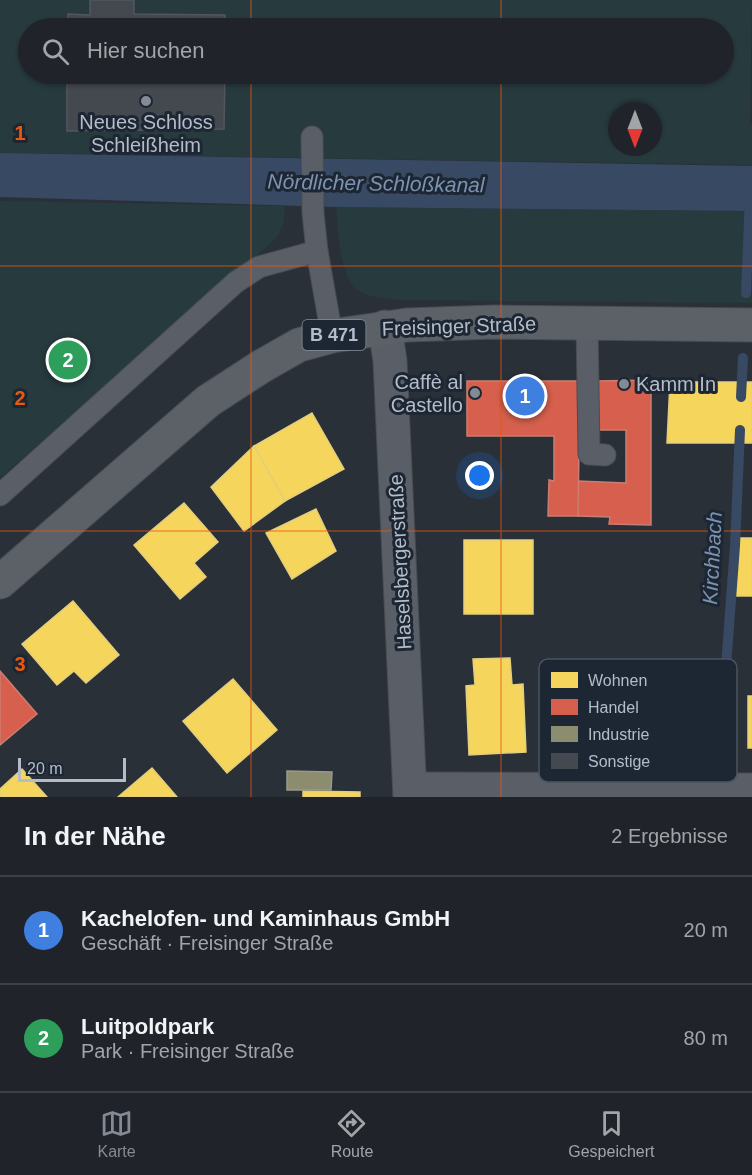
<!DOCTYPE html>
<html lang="de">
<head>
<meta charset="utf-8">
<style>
  :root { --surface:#20242a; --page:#282c32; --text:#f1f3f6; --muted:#a2a4a8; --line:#3d4147; --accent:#848b96 }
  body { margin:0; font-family:Helvetica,sans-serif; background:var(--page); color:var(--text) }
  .compass { position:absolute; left:608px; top:102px; width:54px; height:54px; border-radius:50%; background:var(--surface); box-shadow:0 2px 4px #0004; rotate:180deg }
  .scale { position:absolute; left:18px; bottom:15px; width:108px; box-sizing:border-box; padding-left:6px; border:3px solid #b4bcc9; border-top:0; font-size:16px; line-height:21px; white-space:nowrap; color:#b4bcc9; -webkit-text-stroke:4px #1d2633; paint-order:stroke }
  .you { position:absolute; left:480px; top:476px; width:21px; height:21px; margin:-15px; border:4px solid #fff; border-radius:50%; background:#1a73e8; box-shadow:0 0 0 9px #1a73e833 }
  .badge { display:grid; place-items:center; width:39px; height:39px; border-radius:50%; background:var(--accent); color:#fff; font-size:20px; font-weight:700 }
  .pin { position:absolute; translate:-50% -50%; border:3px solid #fff; box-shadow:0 2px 6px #0006 }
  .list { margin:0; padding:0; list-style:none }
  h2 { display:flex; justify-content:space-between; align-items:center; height:78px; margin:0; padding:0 24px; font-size:26px }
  h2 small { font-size:20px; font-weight:400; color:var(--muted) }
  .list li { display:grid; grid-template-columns:39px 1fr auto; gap:18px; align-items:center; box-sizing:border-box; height:108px; padding:0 24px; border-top:2px solid var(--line) }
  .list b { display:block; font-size:22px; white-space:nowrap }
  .list p { margin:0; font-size:20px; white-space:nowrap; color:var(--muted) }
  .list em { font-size:20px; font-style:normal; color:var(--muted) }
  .icon { flex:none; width:33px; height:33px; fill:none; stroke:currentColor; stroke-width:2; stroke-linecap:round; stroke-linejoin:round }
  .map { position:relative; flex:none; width:752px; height:797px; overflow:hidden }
  .search { position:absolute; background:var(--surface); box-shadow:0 2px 4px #0004; left:18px; right:18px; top:18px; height:66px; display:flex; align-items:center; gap:15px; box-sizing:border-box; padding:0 21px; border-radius:33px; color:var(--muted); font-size:22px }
  .sheet { height:294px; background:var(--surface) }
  nav { display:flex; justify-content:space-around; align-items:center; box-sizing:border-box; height:84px; border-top:2px solid var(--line); background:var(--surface); font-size:16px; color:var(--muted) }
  nav a { display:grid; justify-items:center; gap:3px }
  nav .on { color:var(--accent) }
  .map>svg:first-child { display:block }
</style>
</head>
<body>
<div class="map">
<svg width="752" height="797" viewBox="0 0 752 797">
  <rect width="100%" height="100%" fill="#2a3038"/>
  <g fill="#273a3e" fill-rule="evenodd">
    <path d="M0,0H752L750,124L752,125V165L0,153ZM28,28H724V74H28ZM617,111H653V147H617Z"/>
    <path d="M0,201L285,206C284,221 283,231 272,242L0,478Z"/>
    <path d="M336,207L752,211V303L398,300C386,298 367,298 357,289C339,276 338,228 336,207Z"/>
  </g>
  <path fill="#384963" d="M0,153L752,166V211L336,207L0,197Z"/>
  <g fill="#f6d55c" stroke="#e2ce7d" stroke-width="1.5">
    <path d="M670,382H752V443H667Z"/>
    <path d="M312,413L344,469L285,501L254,446Z"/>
    <path d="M254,446L285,501L244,531L211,487Z"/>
    <path d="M184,503L218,542L194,563L206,577L180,599L134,545Z"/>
    <path d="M316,509L336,551L292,579L266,533Z"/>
    <path d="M736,538H752V596H734Z"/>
    <rect x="464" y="540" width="69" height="74"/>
    <path d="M73,601L119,655L86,683L74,671L57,685L22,644Z"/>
    <path d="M510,658L512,685L523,684L526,752L469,755L466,686L475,685L473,659Z"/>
    <path d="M233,679L277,730L227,773L183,721Z"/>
    <rect x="748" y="696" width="4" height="52"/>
    <path d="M152,768L177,797H118Z"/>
    <path d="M22,769L47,797H0V789Z"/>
    <path d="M303,791L360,792V797H303Z"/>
  </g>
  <g fill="#d6604d" stroke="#cc7c72" stroke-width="1.5">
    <path d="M651,380V525L609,524L610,517L578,516V481L626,483V430H598L597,381Z"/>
    <path d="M467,381H580L578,516H548L549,480L554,481V436H467Z"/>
    <path d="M0,671L37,714L0,745Z"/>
  </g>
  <path fill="#8c8c6e" stroke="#989a89" stroke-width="1.5" d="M287,771L332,772L331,790H287Z"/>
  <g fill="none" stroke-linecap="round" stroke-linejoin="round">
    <g stroke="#384963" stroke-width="10">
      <path d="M746,293L750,197"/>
      <path d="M741,397L743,358"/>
      <path d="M719,760L735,546L740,430"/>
    </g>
  </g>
  <g fill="#444950" stroke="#52575f" stroke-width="1.5">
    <path d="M90,0H134V14L225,15V28H68V14L90,15Z"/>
    <path d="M67,74H225L224,129L67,131Z"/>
  </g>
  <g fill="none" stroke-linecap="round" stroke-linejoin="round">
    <g stroke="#484c53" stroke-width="23">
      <g id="service">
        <path d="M312,137L313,213L317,251L332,336"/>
        <path d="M587,323L589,454L605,455"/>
        <path d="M0,495L236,282L259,267L317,251"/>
      </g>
    </g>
    <g stroke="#484c53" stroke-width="35">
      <g id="minor">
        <path d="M385,327L390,361L410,797"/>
        <path d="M410,789L752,790"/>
      </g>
    </g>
    <g stroke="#484c55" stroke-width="35">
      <path id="primary" d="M0,582L208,401L262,366L299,345L332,336L407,325L494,322L752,325"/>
    </g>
    <use href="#service" stroke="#5a5e66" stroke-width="21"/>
    <use href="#minor" stroke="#5a5e66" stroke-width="33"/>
    <use href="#primary" stroke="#5c6168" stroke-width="33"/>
  </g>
  <path fill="none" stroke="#e8590c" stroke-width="1.5" stroke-opacity="0.55" d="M251,0V28M501,0V28M251,74V797M501,74V797M0,266H752M0,531H752"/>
  <g fill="#848b96" stroke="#1d2633" stroke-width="2">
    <circle cx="146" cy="101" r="6"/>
    <circle cx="624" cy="384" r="6"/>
    <circle cx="475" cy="393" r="6"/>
  </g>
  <g text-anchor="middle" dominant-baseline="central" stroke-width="6" stroke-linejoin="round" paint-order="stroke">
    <rect fill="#1d2633" stroke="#878f9c" stroke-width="1.5" x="302.5" y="320" width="63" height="30" rx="4.5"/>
    <g font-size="18" font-weight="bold" fill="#b4bcc9">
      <text x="334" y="335">B 471</text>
    </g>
    <g font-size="20" fill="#b4bcc9" stroke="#1d2633">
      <text x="146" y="122">Neues Schloss<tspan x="146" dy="23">Schleißheim</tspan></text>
      <text x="463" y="382" text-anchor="end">Caffè al<tspan x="463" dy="23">Castello</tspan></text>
      <text x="636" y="384" text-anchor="start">Kamm In</text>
    </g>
    <g font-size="20" fill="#b4bcc9" stroke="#1d2633">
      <text transform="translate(459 326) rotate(-2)">Freisinger Straße</text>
      <text transform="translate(400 562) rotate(-93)">Haselsbergerstraße</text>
    </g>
    <g font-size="21" font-style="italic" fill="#7c92b1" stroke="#1d2633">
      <text transform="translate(376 183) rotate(1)">Nördlicher Schloßkanal</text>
      <text transform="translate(712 558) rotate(-87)">Kirchbach</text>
    </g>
  </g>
  <rect x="539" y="659" width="198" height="123" rx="9" fill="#1d2633" stroke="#4a5360" stroke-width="1.5"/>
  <rect x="551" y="672" width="27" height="16" fill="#f6d55c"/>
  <rect x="551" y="699" width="27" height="16" fill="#d6604d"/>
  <rect x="551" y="726" width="27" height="16" fill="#8c8c6e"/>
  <rect x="551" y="753" width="27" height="16" fill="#444950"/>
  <g font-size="16" fill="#b4bcc9">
    <text x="588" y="686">Wohnen</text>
    <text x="588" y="713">Handel</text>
    <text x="588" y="740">Industrie</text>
    <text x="588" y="767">Sonstige</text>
  </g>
  <g font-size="20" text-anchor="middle" font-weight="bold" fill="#e8590c" stroke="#1d2633" stroke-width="6" stroke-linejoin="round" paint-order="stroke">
    <text x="20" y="140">1</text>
    <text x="20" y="405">2</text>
    <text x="20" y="671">3</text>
  </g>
</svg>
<svg class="compass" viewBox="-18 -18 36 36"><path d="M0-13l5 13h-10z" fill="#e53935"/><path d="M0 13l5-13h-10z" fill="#a2a4a8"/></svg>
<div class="scale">20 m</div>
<div class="you"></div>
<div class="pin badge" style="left:525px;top:396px;background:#3f7fe0">1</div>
<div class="pin badge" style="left:68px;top:360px;background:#2e9e5b">2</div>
<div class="search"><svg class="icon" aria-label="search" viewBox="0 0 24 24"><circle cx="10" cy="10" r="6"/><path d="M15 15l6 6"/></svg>Hier suchen</div>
</div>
<section class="sheet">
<h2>In der Nähe<small>2 Ergebnisse</small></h2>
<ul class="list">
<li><span class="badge" style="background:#3f7fe0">1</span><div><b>Kachelofen- und Kaminhaus GmbH</b><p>Geschäft · Freisinger Straße</p></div><em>20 m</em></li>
<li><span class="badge" style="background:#2e9e5b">2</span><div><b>Luitpoldpark</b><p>Park · Freisinger Straße</p></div><em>80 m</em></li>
</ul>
</section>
<nav>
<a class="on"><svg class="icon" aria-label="map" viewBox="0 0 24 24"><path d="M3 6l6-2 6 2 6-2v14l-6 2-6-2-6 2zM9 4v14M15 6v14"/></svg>Karte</a>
<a><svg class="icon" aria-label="directions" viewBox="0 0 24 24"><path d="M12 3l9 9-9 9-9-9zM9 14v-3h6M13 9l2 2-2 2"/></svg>Route</a>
<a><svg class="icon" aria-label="saved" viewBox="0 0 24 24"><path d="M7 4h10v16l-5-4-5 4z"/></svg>Gespeichert</a>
</nav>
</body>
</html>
